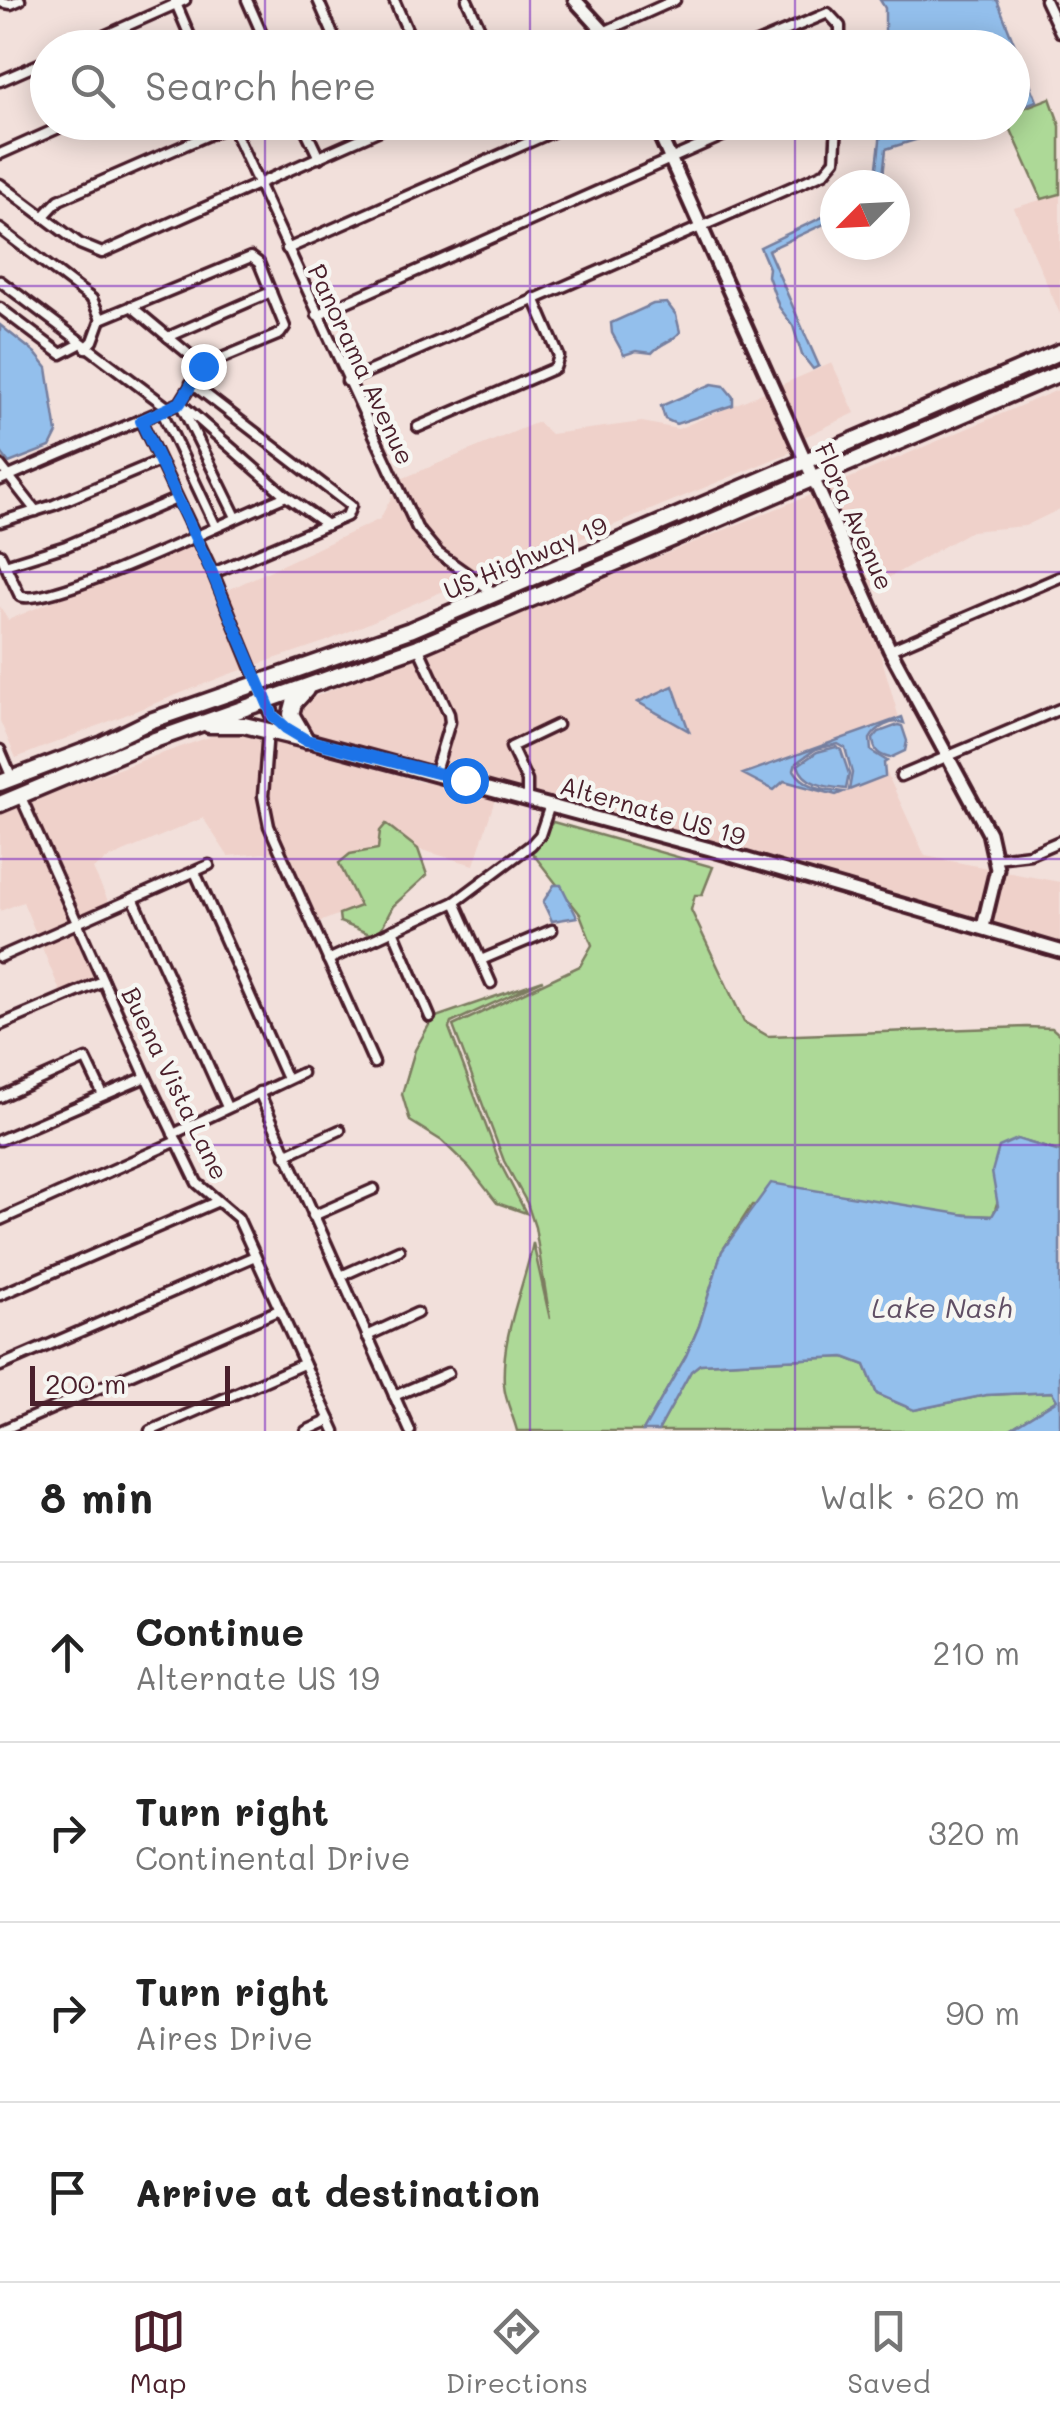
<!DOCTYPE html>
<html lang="en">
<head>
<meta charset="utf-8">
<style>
  :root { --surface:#fff; --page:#f2f2f2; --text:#222; --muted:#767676; --line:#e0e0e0; --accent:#4a1f2b }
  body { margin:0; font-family:Mali,sans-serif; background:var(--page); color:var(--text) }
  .compass { position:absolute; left:820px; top:170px; width:90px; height:90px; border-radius:50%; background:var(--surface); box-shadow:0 5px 25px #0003; rotate:246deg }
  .scale { position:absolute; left:30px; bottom:25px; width:200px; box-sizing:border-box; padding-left:10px; border:5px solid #4a1f2b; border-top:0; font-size:28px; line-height:35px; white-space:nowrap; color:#4a1f2b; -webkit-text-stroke:8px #f6f6f2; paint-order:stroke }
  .stop { position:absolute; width:30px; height:30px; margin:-22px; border:8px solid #1a73e8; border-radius:50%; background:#fff }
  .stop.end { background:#1a73e8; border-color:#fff; box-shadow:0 2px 10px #0008 }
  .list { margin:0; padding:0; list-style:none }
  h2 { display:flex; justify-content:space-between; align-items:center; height:130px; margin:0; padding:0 40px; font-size:42px }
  h2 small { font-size:32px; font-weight:400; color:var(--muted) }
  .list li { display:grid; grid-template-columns:65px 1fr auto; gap:30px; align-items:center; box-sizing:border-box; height:180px; padding:0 40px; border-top:2px solid var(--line) }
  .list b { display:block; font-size:38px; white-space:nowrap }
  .list p { margin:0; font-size:32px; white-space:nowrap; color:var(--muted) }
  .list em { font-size:32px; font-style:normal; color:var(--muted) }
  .icon { flex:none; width:55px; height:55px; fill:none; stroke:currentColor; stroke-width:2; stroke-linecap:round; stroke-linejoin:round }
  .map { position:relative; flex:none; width:1060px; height:1431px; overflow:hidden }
  .search { position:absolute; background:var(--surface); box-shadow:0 5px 25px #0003; left:30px; right:30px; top:30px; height:110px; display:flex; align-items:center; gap:25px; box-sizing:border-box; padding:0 35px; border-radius:55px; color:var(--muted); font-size:38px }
  .sheet { height:850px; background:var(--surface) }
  nav { display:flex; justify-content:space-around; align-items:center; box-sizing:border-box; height:140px; border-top:2px solid var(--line); background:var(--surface); font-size:28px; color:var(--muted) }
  nav a { display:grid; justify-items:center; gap:5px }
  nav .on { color:var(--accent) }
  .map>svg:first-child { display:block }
</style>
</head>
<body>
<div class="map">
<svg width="1060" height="1431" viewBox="0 0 1060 1431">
  <rect width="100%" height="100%" fill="#f2e0db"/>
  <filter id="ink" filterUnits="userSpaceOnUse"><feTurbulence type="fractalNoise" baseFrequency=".01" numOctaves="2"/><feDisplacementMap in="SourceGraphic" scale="20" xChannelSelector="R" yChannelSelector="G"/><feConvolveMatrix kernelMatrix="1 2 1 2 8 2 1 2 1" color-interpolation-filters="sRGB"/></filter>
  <g filter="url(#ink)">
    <g fill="#efd1ca" fill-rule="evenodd">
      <path d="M1060,194V314L1014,208Z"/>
      <path d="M832,363L855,413L800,439L803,447L517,565L469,580L327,641L227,675L16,758L0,721V606L8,620L201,539L226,591L380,519L401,479L538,422L551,434L642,422L678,429Z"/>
      <path d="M1060,389V509L1025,526L971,531L867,590L822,490Z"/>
      <path d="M815,493L868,611L899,718L745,775L793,781L836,795L885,776V769L925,856L993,869L980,923L437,769L309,736L297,721L299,703Z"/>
      <path d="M235,728L497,793L474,865L418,849L386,824L381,845L370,851L350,854L340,868L360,906L317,923L280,852L277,835L278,852L228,856L203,818L107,859L93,869L109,903L81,917L108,978L63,998L23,902L0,911V815L72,785ZM300,745H301L426,777L424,783Z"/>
      <path d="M1000,871L1060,882V947L987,925Z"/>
    </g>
    <g fill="#add997" stroke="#7c7c61" stroke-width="2.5">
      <path d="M1050,98L1060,126V194L1042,199L1008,123L1012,122L1013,112Z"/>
      <path d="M553,822L713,867L702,895H695L691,910L744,1022L768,1036L1027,1027L1052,1028L1060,1035V1152L1017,1139L993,1216L752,1205L722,1251L699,1326L686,1356L643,1431H517C513,1415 505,1401 504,1385C501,1335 523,1290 533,1243L550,1319L535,1227L527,1203L504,1161L453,1026L580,966L592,945L580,914L530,850Z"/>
      <path d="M386,824L418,849L427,875L393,906L377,937L340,922L339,914L360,906L339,863L350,854L378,849L380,831Z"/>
      <path d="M543,980L451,1023L449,1028L500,1163L526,1213L497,1203L469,1167L442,1141L410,1121L402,1094L415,1050L433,1018Z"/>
      <path d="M844,1357L865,1365L877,1394L914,1410L986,1395L1052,1392L1057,1400L1007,1431H658L691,1371L700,1364Z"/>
    </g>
    <g fill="#93bfec" stroke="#767f9f" stroke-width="2.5">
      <path d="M880,0H997L1037,101L1013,109L1012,48L885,47V8Z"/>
      <path d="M882,123V122L970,123L886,149L882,185H875Z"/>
      <path d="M835,211V219L768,250L819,366L813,369L802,355L793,326L779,307L768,276L769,268L760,247Z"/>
      <path d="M667,303L676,315L680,332C673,342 660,343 652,353L636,351L624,355L612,333L611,323L653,304Z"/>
      <path d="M0,325L35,353L47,368L57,433L50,447L9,463L0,451Z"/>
      <path d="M712,384L724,386L733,397V405L676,424L665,419L661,406Z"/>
      <path d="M673,686L689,731L638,702Z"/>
      <path d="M902,717L904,723C891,719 876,728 870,739L871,751L887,761L884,763L885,776L849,790L852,773L845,748L838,744L816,749L796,763L794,770C805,788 824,789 843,792L836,795L784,781L774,790L743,774Z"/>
      <path d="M898,725L902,726L907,741L905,751L890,758C878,755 874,751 873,739L879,732Z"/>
      <path d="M836,747L841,750L849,774L846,789C828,787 803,785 798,765L817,752Z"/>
      <path d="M554,885H561L577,917L552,921L543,902Z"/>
      <path d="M1017,1139L1060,1152V1431H1007L1057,1400L1052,1392L986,1395L914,1410L877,1394L865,1365L844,1357L700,1364L691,1371L658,1431H643L686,1356L699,1326L722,1251L771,1183L966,1215L992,1216L998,1206L992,1172L999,1147Z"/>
    </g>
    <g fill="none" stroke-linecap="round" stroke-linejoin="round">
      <g stroke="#4a1f2b" stroke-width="15">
        <g id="street">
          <path d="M247,0L268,48"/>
          <path d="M318,0L339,48"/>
          <path d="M394,0L415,48"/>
          <path d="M467,0L489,48"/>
          <path d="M1045,0L1060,32"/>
          <path d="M175,1L195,48"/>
          <path d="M0,2L11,4L20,0"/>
          <path d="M77,48L185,0"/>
          <path d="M568,48L675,0"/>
          <path d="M745,48L828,13L840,26V48"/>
          <path d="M0,81L48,60"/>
          <path d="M230,122L417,528L438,553L496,594"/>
          <path d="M302,122L319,158"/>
          <path d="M0,154L72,122"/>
          <path d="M0,184L80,244L102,253L398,122"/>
          <path d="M44,216L59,200L231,125"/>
          <path d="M0,229L92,299L101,319L93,341L86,348"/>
          <path d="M287,249L575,122"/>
          <path d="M0,281L167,407"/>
          <path d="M131,306L203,366"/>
          <path d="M0,308L61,354L80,344"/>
          <path d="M317,315L754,122"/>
          <path d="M168,337L271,292"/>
          <path d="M347,381L824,173L835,160L837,122"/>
          <path d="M191,383L351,506L347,516L213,573"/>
          <path d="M180,403L286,496L327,525"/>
          <path d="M182,407L236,517"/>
          <path d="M162,412L216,527"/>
          <path d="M141,421L213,573L258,683"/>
          <path d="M418,427L555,368L559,356L534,298"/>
          <path d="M0,465L36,511"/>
          <path d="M0,480L180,403L203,366L280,334L285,327L259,263L251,257L101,319"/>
          <path d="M0,522L54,505L159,461"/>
          <path d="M0,554L20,596C47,610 247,512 286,496"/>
          <path d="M5,565L66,546L176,499"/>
          <path d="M418,647L449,714L450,722L435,772"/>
          <path d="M890,650L1060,577"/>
          <path d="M268,731L263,796L269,826L374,1063"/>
          <path d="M0,750L12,778"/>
          <path d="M901,776L1060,709"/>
          <path d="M20,795L146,1077L197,1183L238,1218L335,1431"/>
          <path d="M527,798V781L511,747L557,725"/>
          <path d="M996,858L1030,854L1060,841"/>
          <path d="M195,872L287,1079"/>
          <path d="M134,900L227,1107"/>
          <path d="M455,902L491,983"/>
          <path d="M393,930L430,1017"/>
          <path d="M0,957L209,865"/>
          <path d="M328,960L455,902L531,845L540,835L550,805"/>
          <path d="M481,960L552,930"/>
          <path d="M0,1025L103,981"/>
          <path d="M259,1092L410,1431"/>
          <path d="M0,1097L86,1059L103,1095"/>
          <path d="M173,1134L302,1073"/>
          <path d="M0,1140L146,1077"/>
          <path d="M285,1155L340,1130"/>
          <path d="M313,1216L374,1189"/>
          <path d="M0,1220L177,1141"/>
          <path d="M341,1276L399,1250"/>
          <path d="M0,1295L216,1202"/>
          <path d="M367,1336L417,1313"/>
          <path d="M0,1366L255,1256"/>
          <path d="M394,1396L448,1373"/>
          <path d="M0,1431L279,1310"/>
          <path d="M150,1431L303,1364"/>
          <path d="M306,1431L330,1420"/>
        </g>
      </g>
      <g stroke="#4a1f2b" stroke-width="19">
        <g id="secondary">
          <path d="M575,0L619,48"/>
          <path d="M654,122L890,650L989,833L997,869L983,927"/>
          <path d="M258,683L273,716L306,740L710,849L1060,951"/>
        </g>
      </g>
      <g stroke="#4a1f2b" stroke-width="21">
        <g id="highway">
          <path d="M306,690L294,703L291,714L306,740"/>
          <path d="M209,725H244L306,740"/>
          <path d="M0,783L103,744L150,721L410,630L1060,352"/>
          <path d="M0,804L146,743L418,647L1060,373"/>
        </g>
      </g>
      <use href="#street" stroke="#f6f6f2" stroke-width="8"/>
      <use href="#secondary" stroke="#f6f6f2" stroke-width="11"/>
      <use href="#highway" stroke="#f6f6f2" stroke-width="14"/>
    </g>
  </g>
  <g fill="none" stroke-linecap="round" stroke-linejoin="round" filter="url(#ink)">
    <path stroke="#1a73e8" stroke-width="12" d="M203,366L180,403L141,421L212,573L273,716L286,728L306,740L465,780"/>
  </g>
  <path fill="none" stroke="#7b2cbf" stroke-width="2.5" stroke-opacity="0.55" d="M265,0V48M530,0V48M795,0V48M265,122V1431M530,122V1431M795,122V1431M0,286H1060M0,572H1060M0,859H1060M0,1145H1060"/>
  <g text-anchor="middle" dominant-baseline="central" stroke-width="9" stroke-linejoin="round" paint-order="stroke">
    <g font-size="25" fill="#4a1f2b" stroke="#f6f6f2">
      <text transform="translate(362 364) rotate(65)">Panorama Avenue</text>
      <text transform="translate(855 516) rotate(66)">Flora Avenue</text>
      <text transform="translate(525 557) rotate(-23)">US Highway 19</text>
      <text transform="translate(653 810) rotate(16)">Alternate US 19</text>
      <text transform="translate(176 1083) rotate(64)">Buena Vista Lane</text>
    </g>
    <g font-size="28" font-style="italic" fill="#604f65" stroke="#f6f6f2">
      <text x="942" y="1307">Lake Nash</text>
    </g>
  </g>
</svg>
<svg class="compass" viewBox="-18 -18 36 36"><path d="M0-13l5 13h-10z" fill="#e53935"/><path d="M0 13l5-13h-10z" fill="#767676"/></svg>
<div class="scale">200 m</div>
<div class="stop" style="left:465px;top:780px"></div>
<div class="stop end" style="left:203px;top:366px"></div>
<div class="search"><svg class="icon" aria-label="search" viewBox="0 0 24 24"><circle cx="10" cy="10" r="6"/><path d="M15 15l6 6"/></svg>Search here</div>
</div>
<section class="sheet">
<h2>8 min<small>Walk · 620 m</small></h2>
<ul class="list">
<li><svg class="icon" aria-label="ahead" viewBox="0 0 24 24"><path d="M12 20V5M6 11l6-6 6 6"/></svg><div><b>Continue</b><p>Alternate US 19</p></div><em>210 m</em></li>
<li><svg class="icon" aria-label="right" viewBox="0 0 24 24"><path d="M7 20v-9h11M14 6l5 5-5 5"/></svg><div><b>Turn right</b><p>Continental Drive</p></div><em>320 m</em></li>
<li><svg class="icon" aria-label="right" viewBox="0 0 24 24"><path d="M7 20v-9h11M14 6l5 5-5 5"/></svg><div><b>Turn right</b><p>Aires Drive</p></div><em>90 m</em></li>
<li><svg class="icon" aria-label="arrive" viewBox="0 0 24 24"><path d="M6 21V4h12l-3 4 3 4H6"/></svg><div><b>Arrive at destination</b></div></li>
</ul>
</section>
<nav>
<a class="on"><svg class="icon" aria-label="map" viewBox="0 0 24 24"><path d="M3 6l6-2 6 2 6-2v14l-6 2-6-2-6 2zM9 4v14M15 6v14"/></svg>Map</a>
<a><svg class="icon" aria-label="directions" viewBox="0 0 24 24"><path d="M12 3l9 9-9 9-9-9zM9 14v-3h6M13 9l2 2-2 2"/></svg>Directions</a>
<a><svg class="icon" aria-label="saved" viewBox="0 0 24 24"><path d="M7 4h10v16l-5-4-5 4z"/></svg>Saved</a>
</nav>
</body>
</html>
